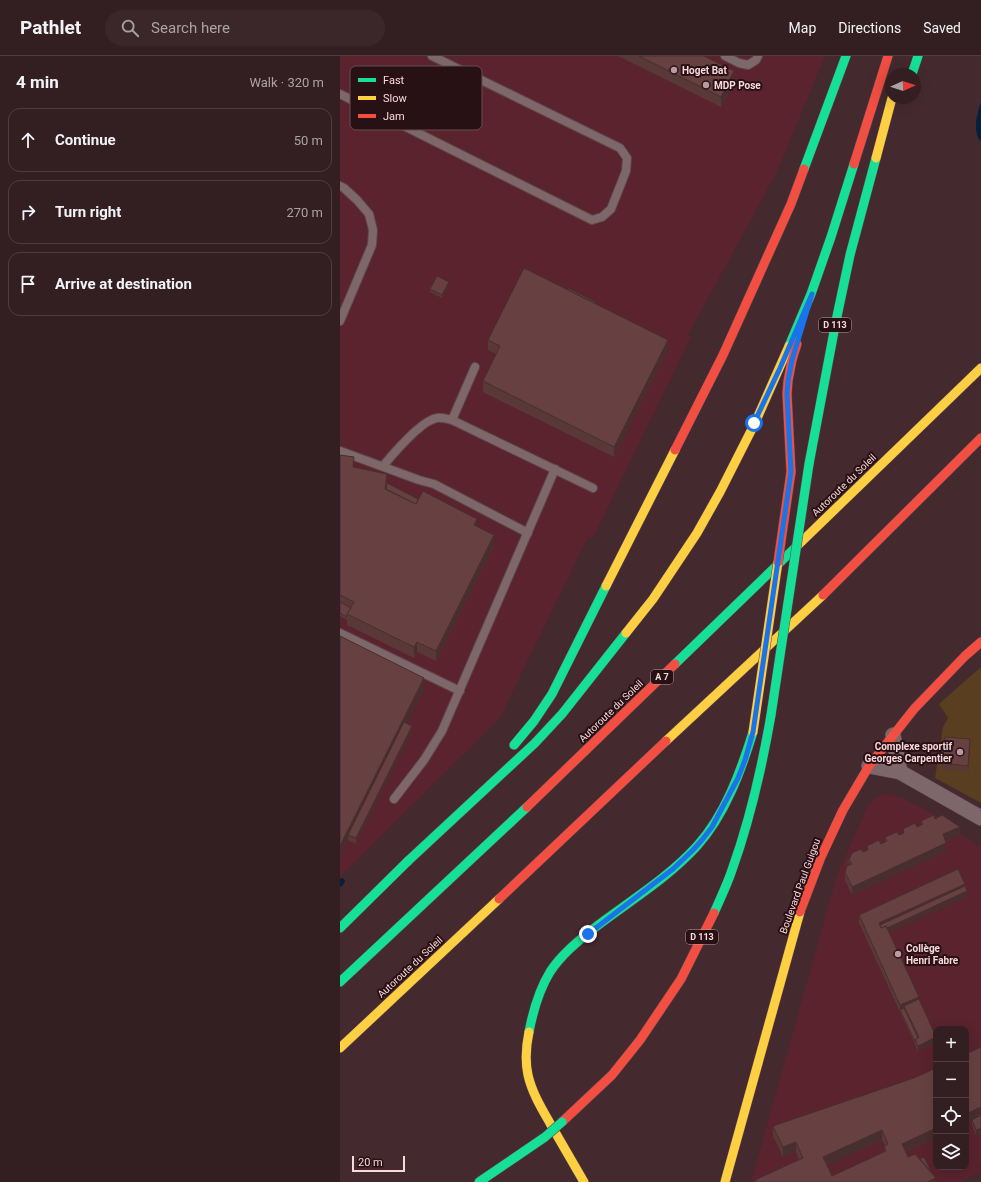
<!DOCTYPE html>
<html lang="en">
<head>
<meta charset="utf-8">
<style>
  :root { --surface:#331f22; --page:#3b272a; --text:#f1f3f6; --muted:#a9a2a5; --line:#4e3d40 }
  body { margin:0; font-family:Roboto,sans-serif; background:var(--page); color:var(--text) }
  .controls { position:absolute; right:12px; bottom:12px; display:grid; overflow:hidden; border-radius:8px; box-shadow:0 4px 16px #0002 }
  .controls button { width:36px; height:36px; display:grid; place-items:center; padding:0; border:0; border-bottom:1px solid var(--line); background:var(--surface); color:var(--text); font:20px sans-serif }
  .compass { position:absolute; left:545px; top:12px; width:36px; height:36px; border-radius:50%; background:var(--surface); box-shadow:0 4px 16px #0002; rotate:87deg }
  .scale { position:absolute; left:12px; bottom:10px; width:53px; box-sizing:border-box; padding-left:4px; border:2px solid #f9d7db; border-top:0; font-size:11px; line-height:14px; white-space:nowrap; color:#f9d7db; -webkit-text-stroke:3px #281115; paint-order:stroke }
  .stop { position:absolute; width:12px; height:12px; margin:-9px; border:3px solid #1a73e8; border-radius:50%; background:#fff }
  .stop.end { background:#1a73e8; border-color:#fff; box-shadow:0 1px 4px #0008 }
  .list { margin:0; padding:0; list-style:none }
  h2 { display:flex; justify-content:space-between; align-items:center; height:52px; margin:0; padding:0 16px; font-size:17px }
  h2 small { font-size:13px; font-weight:400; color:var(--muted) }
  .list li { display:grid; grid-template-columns:26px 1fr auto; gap:12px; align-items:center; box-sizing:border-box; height:64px; margin:0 8px 8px; padding:0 8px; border:1px solid var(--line); border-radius:12px }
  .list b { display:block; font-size:15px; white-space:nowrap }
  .list em { font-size:13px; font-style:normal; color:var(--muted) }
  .icon { flex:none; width:22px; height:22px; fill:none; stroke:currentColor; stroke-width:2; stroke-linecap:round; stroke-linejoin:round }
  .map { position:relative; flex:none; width:641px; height:1126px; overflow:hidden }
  header { display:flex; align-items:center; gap:24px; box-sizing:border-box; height:56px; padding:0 20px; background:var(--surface); border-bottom:1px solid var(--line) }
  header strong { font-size:19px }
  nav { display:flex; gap:22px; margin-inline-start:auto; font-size:14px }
  .search { width:280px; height:36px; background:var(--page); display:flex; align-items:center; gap:10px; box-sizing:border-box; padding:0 14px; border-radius:22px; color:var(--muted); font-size:15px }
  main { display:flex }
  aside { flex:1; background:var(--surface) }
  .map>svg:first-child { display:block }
</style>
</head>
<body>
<header>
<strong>Pathlet</strong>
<div class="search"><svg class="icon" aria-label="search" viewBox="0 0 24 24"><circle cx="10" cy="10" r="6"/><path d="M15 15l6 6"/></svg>Search here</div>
<nav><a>Map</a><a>Directions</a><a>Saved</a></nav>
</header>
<main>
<aside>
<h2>4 min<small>Walk · 320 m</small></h2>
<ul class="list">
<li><svg class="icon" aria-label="ahead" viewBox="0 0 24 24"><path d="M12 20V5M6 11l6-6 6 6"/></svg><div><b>Continue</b></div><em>50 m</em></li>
<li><svg class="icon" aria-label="right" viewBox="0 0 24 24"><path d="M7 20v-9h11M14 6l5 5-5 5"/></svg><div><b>Turn right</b></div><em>270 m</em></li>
<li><svg class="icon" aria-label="arrive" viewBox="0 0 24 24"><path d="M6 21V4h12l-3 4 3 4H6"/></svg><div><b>Arrive at destination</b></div></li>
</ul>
</aside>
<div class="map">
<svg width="641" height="1126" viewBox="0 0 641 1126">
  <rect width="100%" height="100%" fill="#44292e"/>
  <g fill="#5a232e" fill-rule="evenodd">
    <path d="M0,0H485L437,116L348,279L351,281L254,480L247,483L160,662L0,821Z"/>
    <path d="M543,738L553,739L560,741L605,764L603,767L641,791V1106H640L641,1116L620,1126H411L496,822L527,751L533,743ZM596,973H626V1111H596Z"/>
  </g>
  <path fill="#5a3e20" d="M641,611V747L595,722L603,671L608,662L599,648Z"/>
  <path fill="#06203b" d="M641,46V86C632,76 637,57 641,46Z"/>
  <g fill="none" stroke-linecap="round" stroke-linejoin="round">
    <path stroke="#06203b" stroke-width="5.5" d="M0,828L2,825"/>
    <g stroke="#5e464a" stroke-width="10">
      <g id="lane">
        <path d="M385,0L399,7L408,9L416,4L418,0"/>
        <path d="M0,38L252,164L262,161L271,153L286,115L287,102L280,92L92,0"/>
        <path d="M0,130L4,132L17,144L29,158L33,174L32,189L0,265"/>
        <path d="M112,364L135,311"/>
        <path d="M0,395L79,424L94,428L188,477"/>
        <path d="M43,410C53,398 82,364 97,362C101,361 108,363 112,364L253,432"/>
        <path d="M0,577L120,635"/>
        <path d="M54,743L84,704L102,675L215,413"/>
      </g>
    </g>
    <g stroke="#5e464a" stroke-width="16">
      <g id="street">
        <path d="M553,679L560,716"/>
        <path d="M529,710L560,716L641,762"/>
      </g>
    </g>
    <g stroke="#5e464a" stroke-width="10">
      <g id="fast">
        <path d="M572,18L578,0"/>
        <path d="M464,113L506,0"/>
        <path d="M449,290L471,238L491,181L514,108"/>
        <path d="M469,408L496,265L510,199L536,102"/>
        <path d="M335,608L457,490"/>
        <path d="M174,689L194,665L212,638L266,530"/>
        <path d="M68,805L195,687L222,658L286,577"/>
        <path d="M374,857C380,843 387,829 392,814C410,764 422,711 431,659"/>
        <path d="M0,872L68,805"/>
        <path d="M0,926L187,751"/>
        <path d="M189,976C193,955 199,934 210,916C221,899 237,886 253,873C288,846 327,823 357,790C385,759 401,715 413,676"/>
        <path d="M139,1126L205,1081"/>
      </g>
    </g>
    <g stroke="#5e464a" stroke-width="10">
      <g id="slow">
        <path d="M536,102L552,42"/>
        <path d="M457,490L641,312"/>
        <path d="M266,530L335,394"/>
        <path d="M286,577L313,543L357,477L380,436L415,367L449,290"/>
        <path d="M326,685L483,539"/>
        <path d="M189,976C186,990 185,1005 188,1019C192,1037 202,1053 211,1069C222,1088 233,1107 244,1126"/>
        <path d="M0,992L159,843"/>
        <path d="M385,1126L460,856"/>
      </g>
    </g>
    <g stroke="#5e464a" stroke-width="10">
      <g id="jam">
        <path d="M514,108L548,0"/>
        <path d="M335,394L383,299L451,148L464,113"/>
        <path d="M451,416L447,338L448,325L452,304L457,288"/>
        <path d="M483,539L641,382"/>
        <path d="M187,751L335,608"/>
        <path d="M159,843L326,685"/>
        <path d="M460,856L481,801L503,754L529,710L574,653L625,600L641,586"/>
        <path d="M222,1066L272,1019L300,984L341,923L374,857"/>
      </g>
    </g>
    <use href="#lane" stroke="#7e676a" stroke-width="8"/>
    <use href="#street" stroke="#7e676a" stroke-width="15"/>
    <use href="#fast" stroke="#16e098" stroke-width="9"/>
    <use href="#slow" stroke="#ffcf43" stroke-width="9"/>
    <use href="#jam" stroke="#f24e42" stroke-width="9"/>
    <g stroke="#5e464a" stroke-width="10" stroke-linecap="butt">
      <g id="fast-bridge">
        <path d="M431,659L469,408"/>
        <path d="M205,1081L222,1066"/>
      </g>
    </g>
    <g stroke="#5e464a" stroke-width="10" stroke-linecap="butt">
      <path id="slow-bridge" d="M413,676L438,506"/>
    </g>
    <g stroke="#5e464a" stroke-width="10" stroke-linecap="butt">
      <path id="jam-bridge" d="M438,506L451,416"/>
    </g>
    <use href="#fast-bridge" stroke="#16e098" stroke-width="9"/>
    <use href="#slow-bridge" stroke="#ffcf43" stroke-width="9"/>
    <use href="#jam-bridge" stroke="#f24e42" stroke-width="9"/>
  </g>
  <g fill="#593838" fill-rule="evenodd">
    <path d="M278,0H364L394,25L381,51Z"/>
    <path d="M109,228L102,242L90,236V233Z"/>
    <path d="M256,248L328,294L274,401L143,336V325L156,298L148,294V284Z"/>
    <path d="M0,399L14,411L47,427L78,443L137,470L154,489L96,605L77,596L74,602L7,569V564L0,560Z"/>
    <path d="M0,580L84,633L66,667L72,675L16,788L8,784Z"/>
    <path d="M630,689L628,716L602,713V707Z"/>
    <path d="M595,763L620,779L606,785V795L512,839L505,824V816L509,810L507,807V804L527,794V790L541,788L545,786V781L559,779L563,778V773L577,771L581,769V765Z"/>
    <path d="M625,830L627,841L549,876L596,981V987L578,995L519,867V859Z"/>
    <path d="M641,991V1078L636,1080L632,1069V1066L626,1068Z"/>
    <path d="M596,1012V1082L566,1096L568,1101L596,1126H415V1124L459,1104L456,1096L443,1101L433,1080V1070L574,1022ZM542,1084L545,1089L544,1096L492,1120L487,1109Z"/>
  </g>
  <g fill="#482e2e">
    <path d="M394,15V25L381,51V41Z"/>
    <path d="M109,226V228L102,242V239Z"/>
    <path d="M328,284V294L274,401V391Z"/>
    <path d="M137,463V474L134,469Z"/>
    <path d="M154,479V489L96,605V595Z"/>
    <path d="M77,586V596L74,602V591Z"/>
    <path d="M84,622V633L10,780L8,779V784L0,800V790Z"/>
    <path d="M72,670V675L16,788V782Z"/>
    <path d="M630,683V689L628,716V710Z"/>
    <path d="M620,771V779L603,786V778Z"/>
    <path d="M606,787V795L512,839V831Z"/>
    <path d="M625,828V836L541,874L539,867Z"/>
    <path d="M627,835V841L541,880V875Z"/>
    <path d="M579,941V949L564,950L565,955L560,954V949Z"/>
    <path d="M596,981V987L578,995V990Z"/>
    <path d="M641,1051V1061L632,1064V1066L626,1068V1058Z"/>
    <path d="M596,1072V1082L562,1098V1088Z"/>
    <path d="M641,1072V1078L636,1080V1074Z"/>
    <path d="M542,1074V1084L483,1111V1101Z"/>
    <path d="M456,1086V1096L443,1101V1091Z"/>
    <path d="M596,1122V1126H587Z"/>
  </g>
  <g fill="#674141" stroke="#482e2e" fill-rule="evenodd">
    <path d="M299,0H364L394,15L381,41Z"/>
    <path d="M184,212L328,284L274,391L143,325L160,290L148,284Z"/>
    <path d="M97,220L109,226L102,239L90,233Z"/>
    <path d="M228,232L256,246L255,247L228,234Z"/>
    <path d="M0,399L14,401L13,411L47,418L45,433L76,448L83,435L137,463L134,469L154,479L96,595L77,586L74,591L7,558L14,546L0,539Z"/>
    <path d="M47,427L78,443L76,448L46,433Z"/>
    <path d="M0,546L11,552L7,558V561L0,557Z"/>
    <path d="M0,580L84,622L0,790Z"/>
    <path d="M64,666L72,670L16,782L8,779Z"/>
    <path d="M605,681L630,683L628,710L602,707Z"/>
    <path d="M594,759L595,763L602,759L620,771L603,778L606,787L512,831L505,816L507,810L512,808L509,804L512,797L521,793L523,796L528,794L527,790L539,784L541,788L547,785L545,781L557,776L559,779L564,777L563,773L575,767L577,771L583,768L581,765Z"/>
    <path d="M510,803L509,804V809L507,804Z"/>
    <path d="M618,813L625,828L539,867L541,872L546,870L579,941L560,949L519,859Z"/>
    <path d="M625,830L627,835L547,872L546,870L541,872L540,869Z"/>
    <path d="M579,943L596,981L578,990L575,983L579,981L564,950Z"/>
    <path d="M564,952L578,982L575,983V986L560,954Z"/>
    <path d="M641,991V1051L626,1058V998Z"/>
    <path d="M596,1012V1072L562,1088L568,1101L575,1098L596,1122L587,1126H416L415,1124L463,1102L456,1086L443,1091L433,1070L574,1022ZM542,1074L548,1088L544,1090L546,1095L492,1120L483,1101Z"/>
    <path d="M641,1059V1072L636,1074L632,1064Z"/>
    <path d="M584,1101L592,1117L580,1103Z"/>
  </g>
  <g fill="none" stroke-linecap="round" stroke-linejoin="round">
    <path stroke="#1a73e8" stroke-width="5" d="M248,878L333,813L353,794L362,784L372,771L398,722L405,704L413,676L451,416L447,338L448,325L452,304L472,238L440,312L414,367"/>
  </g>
  <g fill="#ba9a9e" stroke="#281115" stroke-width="1.5">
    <circle cx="334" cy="14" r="4"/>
    <circle cx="366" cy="29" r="4"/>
    <circle cx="620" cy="696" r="4"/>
    <circle cx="558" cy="898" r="4"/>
  </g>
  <g text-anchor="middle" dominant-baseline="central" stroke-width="4" stroke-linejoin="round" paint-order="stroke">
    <g fill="#281115" stroke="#ba9ca0" stroke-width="1">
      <rect x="479" y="262" width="32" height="14" rx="3"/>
      <rect x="311" y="614" width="22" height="14" rx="3"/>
      <rect x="346" y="874" width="32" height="14" rx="3"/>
    </g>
    <g font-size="9" font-weight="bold" fill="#f9d7db">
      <text x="495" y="269">D 113</text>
      <text x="322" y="621">A 7</text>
      <text x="362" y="881">D 113</text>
    </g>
    <g font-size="10" font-weight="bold" fill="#f9d7db" stroke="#281115" text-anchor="start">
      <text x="342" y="14">Hoget Bat</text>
      <text x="374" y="29">MDP Pose</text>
      <text x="612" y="690" text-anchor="end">Complexe sportif<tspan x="612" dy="12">Georges Carpentier</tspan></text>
      <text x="566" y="892">Collège<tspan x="566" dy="12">Henri Fabre</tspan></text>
    </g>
    <g font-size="10" fill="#f9d7db" stroke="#281115">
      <text transform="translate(504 429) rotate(-44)">Autoroute du Soleil</text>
      <text transform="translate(271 655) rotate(-44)">Autoroute du Soleil</text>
      <text transform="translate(460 830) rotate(-70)">Boulevard Paul Guigou</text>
      <text transform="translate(70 911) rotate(-43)">Autoroute du Soleil</text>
    </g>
  </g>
  <rect x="10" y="10" width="132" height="64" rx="6" fill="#281115" stroke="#674c50" stroke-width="1"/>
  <rect x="18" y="22" width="18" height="4" fill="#16e098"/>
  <rect x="18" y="40" width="18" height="4" fill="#ffcf43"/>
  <rect x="18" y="58" width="18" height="4" fill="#f24e42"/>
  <g font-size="11" fill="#f9d7db">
    <text x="43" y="28">Fast</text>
    <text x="43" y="46">Slow</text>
    <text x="43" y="64">Jam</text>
  </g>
</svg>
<div class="controls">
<button>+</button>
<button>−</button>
<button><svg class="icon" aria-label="locate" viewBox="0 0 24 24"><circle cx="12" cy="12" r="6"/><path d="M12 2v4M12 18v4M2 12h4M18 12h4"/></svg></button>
<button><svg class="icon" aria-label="layers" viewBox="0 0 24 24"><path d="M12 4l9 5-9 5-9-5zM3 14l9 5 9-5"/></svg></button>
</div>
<svg class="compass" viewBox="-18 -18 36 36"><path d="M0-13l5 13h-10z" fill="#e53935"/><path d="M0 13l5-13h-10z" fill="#a9a2a5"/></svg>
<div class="scale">20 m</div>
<div class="stop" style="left:414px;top:367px"></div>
<div class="stop end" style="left:248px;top:878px"></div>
</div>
</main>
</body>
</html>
